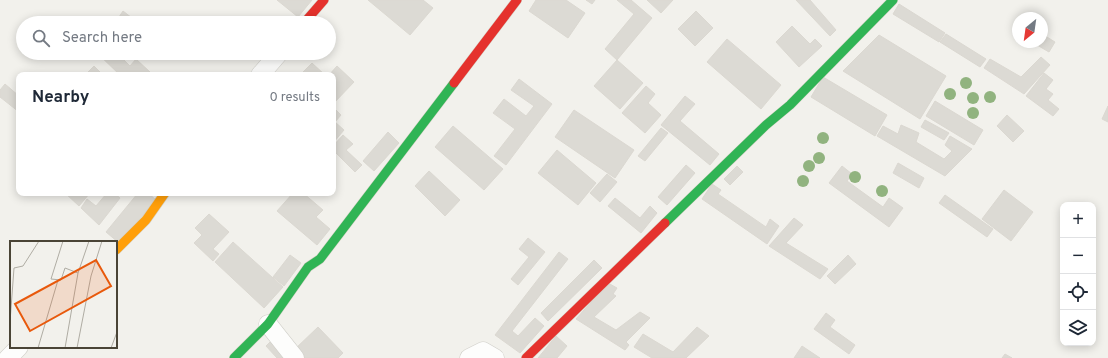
<!DOCTYPE html>
<html lang="en">
<head>
<meta charset="utf-8">
<style>
  :root { --surface:#fff; --page:#f6f6f7; --text:#1f2937; --muted:#747a83; --line:#e0e1e3 }
  body { margin:0; font-family:Overpass,sans-serif; background:var(--page); color:var(--text) }
  .controls { position:absolute; right:12px; bottom:12px; display:grid; overflow:hidden; border-radius:8px; box-shadow:0 2px 10px #0003 }
  .controls button { width:36px; height:36px; display:grid; place-items:center; padding:0; border:0; border-bottom:1px solid var(--line); background:var(--surface); color:var(--text); font:20px sans-serif }
  .compass { position:absolute; left:1012px; top:12px; width:36px; height:36px; border-radius:50%; background:var(--surface); box-shadow:0 2px 10px #0003; rotate:209deg }
  .list { margin:0; padding:0; list-style:none }
  h2 { display:flex; justify-content:space-between; align-items:center; height:52px; margin:0; padding:0 16px; font-size:17px }
  h2 small { font-size:13px; font-weight:400; color:var(--muted) }
  .icon { flex:none; width:22px; height:22px; fill:none; stroke:currentColor; stroke-width:2; stroke-linecap:round; stroke-linejoin:round }
  .map { position:relative; flex:none; width:1108px; height:358px; overflow:hidden }
  .search { position:absolute; background:var(--surface); box-shadow:0 2px 10px #0003; left:16px; top:16px; width:320px; height:44px; display:flex; align-items:center; gap:10px; box-sizing:border-box; padding:0 14px; border-radius:22px; color:var(--muted); font-size:15px }
  .panel { position:absolute; background:var(--surface); box-shadow:0 2px 10px #0003; left:16px; top:72px; width:320px; height:124px; border-radius:8px }
  .map>svg:first-child { display:block }
</style>
</head>
<body>
<div class="map">
<svg width="1108" height="358" viewBox="0 0 1108 358">
  <rect width="100%" height="100%" fill="#f2f1ec"/>
  <g fill="#dcdad4" stroke="#dbd8d1">
    <path d="M277,0H312L298,17Z"/>
    <path d="M368,0H423L433,8L410,35Z"/>
    <path d="M536,0H566L585,13L568,38L529,11Z"/>
    <path d="M586,0H595L592,4Z"/>
    <path d="M617,0H631L652,18L617,60L605,49L634,14Z"/>
    <path d="M647,0H673L661,13Z"/>
    <path d="M796,0H810L836,30L830,36Z"/>
    <path d="M899,4L945,33L939,42L893,14Z"/>
    <path d="M123,11L132,18L129,23H115Z"/>
    <path d="M696,11L713,28L695,46L678,29Z"/>
    <path d="M256,17L264,23H251Z"/>
    <path d="M792,26L810,44L815,39L822,46L799,67L776,42Z"/>
    <path d="M946,34L986,59L980,67L940,42Z"/>
    <path d="M1042,34L1055,42L1049,52L1032,42H1042Z"/>
    <path d="M879,35L946,76L920,119L843,71Z"/>
    <path d="M727,39L781,85L761,109L707,62Z"/>
    <path d="M97,53H117L130,66L136,59L150,72L147,75H120Z"/>
    <path d="M221,53H233L228,59Z"/>
    <path d="M1041,57L1050,65L1024,94L984,68L990,59L1021,77Z"/>
    <path d="M617,60L643,83L620,109L594,86Z"/>
    <path d="M312,63L325,75L301,74Z"/>
    <path d="M94,66L103,75H85Z"/>
    <path d="M337,66L354,82L333,104V75H329Z"/>
    <path d="M1044,73L1053,80L1046,89L1053,94L1048,100L1059,109L1053,116L1026,96Z"/>
    <path d="M823,77L887,115L875,136L811,97Z"/>
    <path d="M519,79L552,104L506,165L494,156L515,129L493,113L504,99L526,116L534,106L511,90Z"/>
    <path d="M5,84L19,96V112L0,97V90Z"/>
    <path d="M646,86L655,94L648,103L661,115L645,133L622,113Z"/>
    <path d="M685,96L695,104L680,121L719,154L710,165L661,125Z"/>
    <path d="M935,101L983,130L974,145L926,116Z"/>
    <path d="M1108,106V122L1102,119Z"/>
    <path d="M334,108L341,115L335,122L344,130L333,143Z"/>
    <path d="M574,110L634,150L615,178L555,137Z"/>
    <path d="M1007,115L1024,131L1013,142L997,126Z"/>
    <path d="M925,120L949,133L944,140L921,127Z"/>
    <path d="M901,125L919,133L916,142L944,159L952,151L945,145L950,136L972,149L945,176L877,136L883,126L898,134Z"/>
    <path d="M453,126L503,169L484,190L435,147Z"/>
    <path d="M661,128L668,133L645,161L638,156Z"/>
    <path d="M388,132L399,143L374,171L363,161Z"/>
    <path d="M343,135L353,144L346,150L362,165L355,172L333,150V146Z"/>
    <path d="M557,150L596,183L578,205L538,173Z"/>
    <path d="M898,163L924,178L919,188L893,173Z"/>
    <path d="M686,165L695,173L667,205L658,197Z"/>
    <path d="M737,166L743,172L730,185L724,179Z"/>
    <path d="M842,166L852,174L847,181L883,207L889,198L903,208L889,227L829,183Z"/>
    <path d="M429,171L460,200L445,216L415,186Z"/>
    <path d="M607,174L617,182L600,202L590,193Z"/>
    <path d="M712,184L721,190L718,194L766,227L770,219L779,226L767,244L702,199Z"/>
    <path d="M1004,190L1033,212L1011,241L982,219Z"/>
    <path d="M65,193H90L79,206Z"/>
    <path d="M107,193H114L120,198L99,225L81,208L87,199L96,206Z"/>
    <path d="M138,193H148L156,200L119,243L106,232Z"/>
    <path d="M293,193H303L323,210L316,217L330,229L317,245L277,211Z"/>
    <path d="M945,195L993,229L987,237L939,203Z"/>
    <path d="M615,198L640,218L650,206L657,213L641,233L608,206Z"/>
    <path d="M209,214L229,232L213,249L219,254L213,261L194,243L202,235L195,228Z"/>
    <path d="M794,218L803,225L786,243L828,269L820,279L769,246Z"/>
    <path d="M528,238L545,252L518,285L511,279L529,257L519,249Z"/>
    <path d="M233,242L283,287L264,308L215,262Z"/>
    <path d="M559,252L568,259L512,331L518,336L535,318L544,326L520,353L495,335Z"/>
    <path d="M290,255L301,263L284,286L273,277Z"/>
    <path d="M848,255L856,264L835,284L827,276Z"/>
    <path d="M594,260L602,268L548,321L541,313Z"/>
    <path d="M608,283L617,288L613,294L616,296L594,317L616,330L640,312L650,318L626,342L629,345L625,350L576,319Z"/>
    <path d="M826,313L835,320L830,327L855,345L849,354L814,329Z"/>
    <path d="M318,327L343,353L338,358H301L294,350Z"/>
    <path d="M697,327L709,336L686,358H652L634,347L643,334L673,352Z"/>
    <path d="M556,336L567,346L557,358H538Z"/>
    <path d="M274,338L291,358H277L266,346Z"/>
    <path d="M802,346L820,358H794Z"/>
    <path d="M1005,354L1012,358H1002Z"/>
  </g>
  <g fill="none" stroke-linecap="round" stroke-linejoin="round">
    <g stroke="#d0cfc9" stroke-width="19">
      <g id="street">
        <path d="M260,75L279,53"/>
        <path d="M268,324L295,358"/>
        <path d="M8,358L19,347"/>
        <path d="M469,358L483,351L495,358"/>
      </g>
    </g>
    <g stroke="#d2cfc2" stroke-width="10">
      <g id="fast">
        <path d="M665,223L766,125L790,105L893,0"/>
        <path d="M234,358L268,324L308,267L320,259L454,83"/>
      </g>
    </g>
    <g stroke="#d2cfc2" stroke-width="10">
      <path id="slow" d="M116,250L146,220L165,193"/>
    </g>
    <g stroke="#d2cfc2" stroke-width="10">
      <g id="jam">
        <path d="M304,23L324,0"/>
        <path d="M454,83L517,0"/>
        <path d="M526,358L665,223"/>
      </g>
    </g>
    <use href="#street" stroke="#fdfdfc" stroke-width="18"/>
    <use href="#fast" stroke="#30b455" stroke-width="9"/>
    <use href="#slow" stroke="#ff9f0a" stroke-width="9"/>
    <use href="#jam" stroke="#e5322d" stroke-width="9"/>
  </g>
  <g fill="#91b37f">
    <circle cx="966" cy="83" r="6"/>
    <circle cx="950" cy="94" r="6"/>
    <circle cx="990" cy="97" r="6"/>
    <circle cx="973" cy="98" r="6"/>
    <circle cx="973" cy="113" r="6"/>
    <circle cx="823" cy="138" r="6"/>
    <circle cx="819" cy="158" r="6"/>
    <circle cx="809" cy="166" r="6"/>
    <circle cx="855" cy="177" r="6"/>
    <circle cx="803" cy="181" r="6"/>
    <circle cx="882" cy="191" r="6"/>
  </g>
  <g transform="translate(10 241)">
    <rect width="107" height="107" fill="#f2f1ec"/>
    <path fill="none" stroke="#afaca3" stroke-width="1" d="M53,0L41,38L51,39L55,27L68,32M0,81L4,27L13,25L29,0M28,107L48,39M55,107L68,32L79,0M67,107L81,35L92,0M101,107L107,91"/>
    <path fill="#e8590c" fill-opacity="0.15" stroke="#e8590c" stroke-width="2" d="M86,19L101,45L20,90L5,63Z"/>
    <rect width="107" height="107" fill="none" stroke="#4a4436" stroke-width="2"/>
  </g>
</svg>
<div class="controls">
<button>+</button>
<button>−</button>
<button><svg class="icon" aria-label="locate" viewBox="0 0 24 24"><circle cx="12" cy="12" r="6"/><path d="M12 2v4M12 18v4M2 12h4M18 12h4"/></svg></button>
<button><svg class="icon" aria-label="layers" viewBox="0 0 24 24"><path d="M12 4l9 5-9 5-9-5zM3 14l9 5 9-5"/></svg></button>
</div>
<svg class="compass" viewBox="-18 -18 36 36"><path d="M0-13l5 13h-10z" fill="#e53935"/><path d="M0 13l5-13h-10z" fill="#747a83"/></svg>
<div class="search"><svg class="icon" aria-label="search" viewBox="0 0 24 24"><circle cx="10" cy="10" r="6"/><path d="M15 15l6 6"/></svg>Search here</div>
<section class="panel">
<h2>Nearby<small>0 results</small></h2>
<ul class="list">
</ul>
</section>
</div>
</body>
</html>
